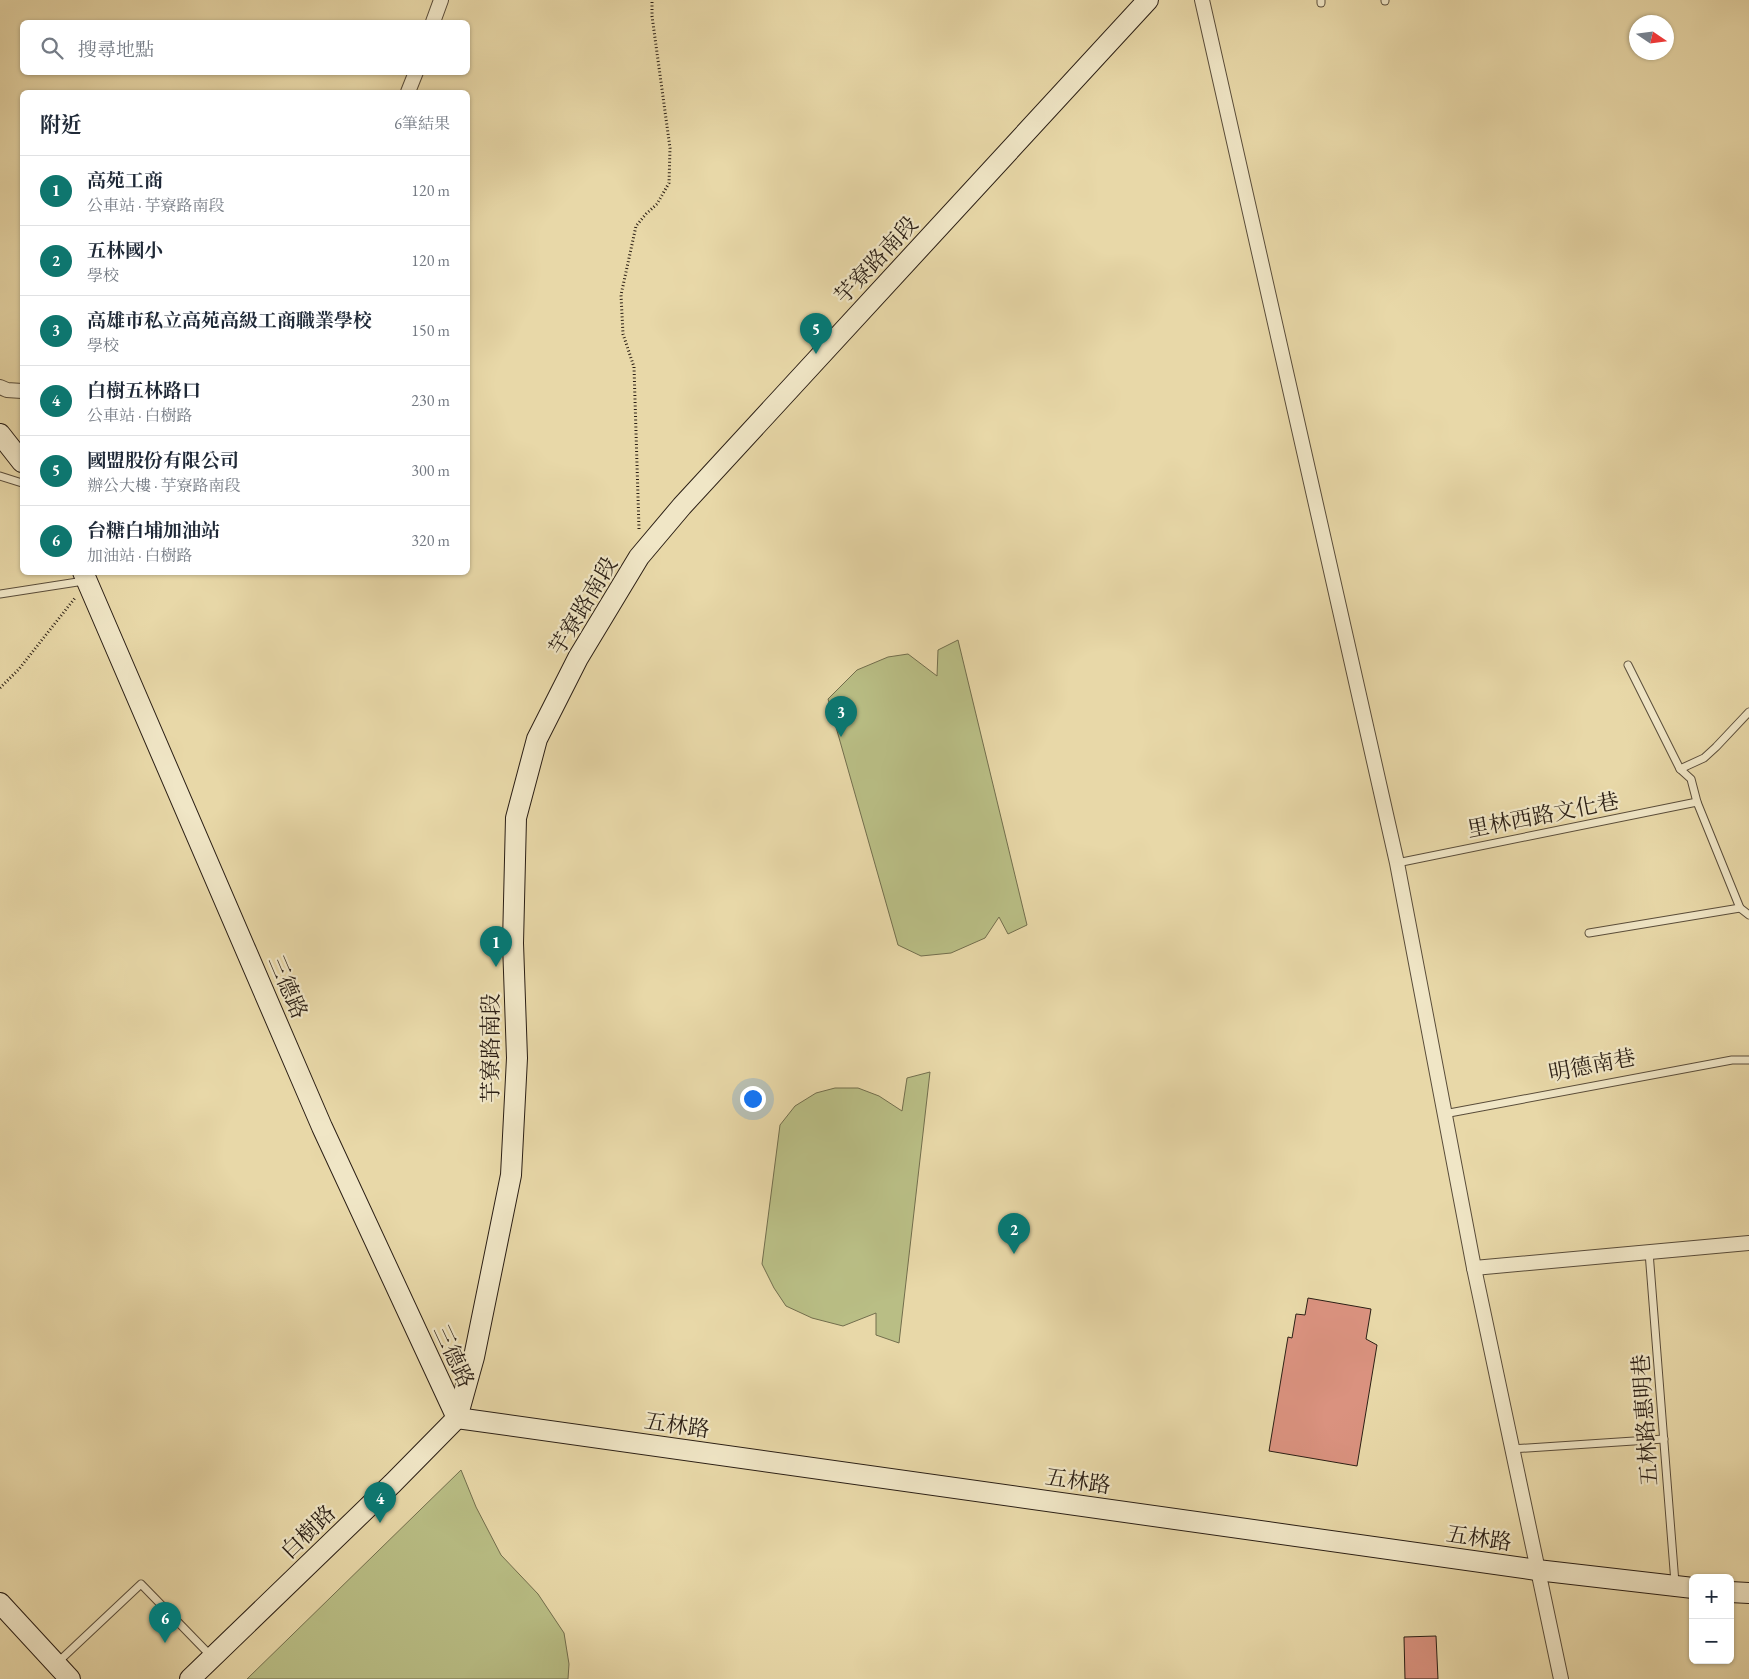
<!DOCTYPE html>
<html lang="zh-TW">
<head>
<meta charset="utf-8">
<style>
  :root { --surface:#fff; --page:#f6f6f7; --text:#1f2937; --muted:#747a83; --line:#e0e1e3; --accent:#0f766e }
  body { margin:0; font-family:"EB Garamond","Noto Serif TC",serif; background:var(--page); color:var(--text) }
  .controls { position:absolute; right:15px; bottom:15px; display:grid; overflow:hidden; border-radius:8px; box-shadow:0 1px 4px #0004 }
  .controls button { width:45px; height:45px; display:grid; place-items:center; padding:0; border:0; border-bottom:1px solid var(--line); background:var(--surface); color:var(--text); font:25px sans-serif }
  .compass { position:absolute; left:1629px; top:15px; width:45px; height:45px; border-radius:50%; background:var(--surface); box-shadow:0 1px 4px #0004; rotate:103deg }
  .you { position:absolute; left:752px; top:1098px; width:18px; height:18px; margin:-12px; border:4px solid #fff; border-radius:50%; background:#1a73e8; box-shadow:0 0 0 8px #1a73e833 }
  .badge { display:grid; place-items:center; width:32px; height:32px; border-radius:50%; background:var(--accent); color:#fff; font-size:16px; font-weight:700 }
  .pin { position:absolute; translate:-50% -41px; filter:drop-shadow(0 1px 2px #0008) }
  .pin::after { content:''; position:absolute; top:26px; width:18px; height:15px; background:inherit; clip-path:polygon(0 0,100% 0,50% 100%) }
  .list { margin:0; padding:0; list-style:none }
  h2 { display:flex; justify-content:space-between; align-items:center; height:65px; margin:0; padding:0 20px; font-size:21px }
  h2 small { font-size:16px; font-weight:400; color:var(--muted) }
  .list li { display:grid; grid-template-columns:32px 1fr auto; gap:15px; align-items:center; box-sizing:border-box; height:70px; padding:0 20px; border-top:1px solid var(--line) }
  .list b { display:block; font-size:19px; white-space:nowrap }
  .list p { margin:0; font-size:16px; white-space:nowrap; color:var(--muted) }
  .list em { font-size:16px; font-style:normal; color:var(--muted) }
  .icon { flex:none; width:28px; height:28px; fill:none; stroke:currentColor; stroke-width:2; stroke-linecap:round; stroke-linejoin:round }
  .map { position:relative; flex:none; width:1749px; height:1679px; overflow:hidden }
  .search { position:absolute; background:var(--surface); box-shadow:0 1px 4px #0004; left:20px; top:20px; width:450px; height:55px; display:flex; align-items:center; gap:12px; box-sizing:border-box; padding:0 18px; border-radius:8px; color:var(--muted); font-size:19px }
  .panel { position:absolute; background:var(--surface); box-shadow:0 1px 4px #0004; left:20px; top:90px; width:450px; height:485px; border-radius:8px }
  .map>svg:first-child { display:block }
</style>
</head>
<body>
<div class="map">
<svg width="1749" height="1679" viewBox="0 0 1749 1679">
  <rect width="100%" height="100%" fill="#e8d8a8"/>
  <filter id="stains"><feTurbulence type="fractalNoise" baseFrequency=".004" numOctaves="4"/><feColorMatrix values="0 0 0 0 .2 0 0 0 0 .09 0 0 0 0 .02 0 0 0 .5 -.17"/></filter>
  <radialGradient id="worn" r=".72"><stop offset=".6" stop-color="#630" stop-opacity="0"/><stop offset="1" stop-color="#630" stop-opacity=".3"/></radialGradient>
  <g fill="#b9be85" stroke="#726e4d">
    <path d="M958,640L1027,925L1008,934L999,917L985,938L951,953L921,956L898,945L828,699L857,670L888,657L908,654L937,676L938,650Z"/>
    <path d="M930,1072L899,1343L876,1335V1313L843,1326L812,1318L786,1306L774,1288L762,1264L780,1125L795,1106L816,1093L835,1088H858L879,1096L902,1111L907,1078Z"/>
    <path d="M461,1470L476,1507L501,1555L538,1594L564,1633L569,1664L568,1679H247Z"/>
  </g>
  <g fill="#da927f" stroke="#2b1f15">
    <path d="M1308,1298L1371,1309L1366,1339L1377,1345L1357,1466L1269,1451L1288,1337L1292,1338L1296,1314L1305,1315Z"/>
    <path d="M1436,1636L1438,1679H1405L1404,1637Z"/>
  </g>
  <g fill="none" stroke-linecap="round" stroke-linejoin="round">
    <g stroke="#5a4d3a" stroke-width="9">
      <g id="lane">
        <path d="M1321,0V3"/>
        <path d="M1385,0V1"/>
        <path d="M0,476L22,483"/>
        <path d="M0,594L84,581"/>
        <path d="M1628,665L1680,769L1691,779L1697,802L1740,908L1749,915"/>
        <path d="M1680,769L1704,758L1716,747L1749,712"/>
        <path d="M1397,863L1697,802"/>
        <path d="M1589,933L1740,908"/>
        <path d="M1444,1114L1732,1060H1749"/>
        <path d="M1649,1252L1675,1583"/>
        <path d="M1511,1449L1664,1439"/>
        <path d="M57,1663L141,1584L210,1655"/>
      </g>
    </g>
    <g stroke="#5a4d3a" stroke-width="16">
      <g id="street">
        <path d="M1202,0L1397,863L1474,1268L1561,1679"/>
        <path d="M433,22L441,0"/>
        <path d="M408,92L416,72"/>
        <path d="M0,387L7,390L22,391"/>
        <path d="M1474,1268L1749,1243"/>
      </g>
    </g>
    <g stroke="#2b1f15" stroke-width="22">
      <g id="secondary">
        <path d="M0,434L22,462"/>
        <path d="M83,572L322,1127L457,1418"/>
        <path d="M457,1418L1537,1570L1693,1588"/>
        <path d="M1730,1592L1749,1593"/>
        <path d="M0,1603L70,1679"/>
        <path d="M190,1679L393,1483L457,1418L474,1357L511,1175L517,1058L513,943L516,818L537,739L578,658L639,557L682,506L1148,0"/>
      </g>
    </g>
    <g stroke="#2b1f15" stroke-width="3" stroke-dasharray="1 2.5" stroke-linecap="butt">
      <path d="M639,529L634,367L623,334L621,295L636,226L646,214L657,204L669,183L670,148L652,16V0"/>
      <path d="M0,688L19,669L75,598"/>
    </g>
    <use href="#lane" stroke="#f0e6c6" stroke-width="7"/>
    <use href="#street" stroke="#f0e6c6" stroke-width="14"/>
    <use href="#secondary" stroke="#f0e6c6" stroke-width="20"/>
  </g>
  <g text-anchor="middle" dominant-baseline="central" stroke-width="4.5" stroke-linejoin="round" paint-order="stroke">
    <g font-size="22" fill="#2b1f15" stroke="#f0e6c6">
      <text transform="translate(876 260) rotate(-47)">芋寮路南段</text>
      <text transform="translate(583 606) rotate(-59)">芋寮路南段</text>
      <text transform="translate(1543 815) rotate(-11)">里林西路文化巷</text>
      <text transform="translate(288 987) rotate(67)">三德路</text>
      <text transform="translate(490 1048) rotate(-90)">芋寮路南段</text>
      <text transform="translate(1592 1065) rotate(-11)">明德南巷</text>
      <text transform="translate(454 1356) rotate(65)">三德路</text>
      <text transform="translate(1645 1420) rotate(-94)">五林路惠明巷</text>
      <text transform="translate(677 1425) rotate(8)">五林路</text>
      <text transform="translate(1078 1481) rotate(8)">五林路</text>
      <text transform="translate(308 1532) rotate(-44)">白樹路</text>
      <text transform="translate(1479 1538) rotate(8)">五林路</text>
    </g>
  </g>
  <rect width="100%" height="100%" filter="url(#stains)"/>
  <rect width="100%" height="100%" fill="url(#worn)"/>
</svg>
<div class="controls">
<button>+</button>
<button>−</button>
</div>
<svg class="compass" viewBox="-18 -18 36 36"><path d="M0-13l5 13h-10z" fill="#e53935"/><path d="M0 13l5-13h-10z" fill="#747a83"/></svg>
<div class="you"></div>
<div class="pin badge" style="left:496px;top:967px">1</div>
<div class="pin badge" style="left:1014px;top:1254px">2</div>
<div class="pin badge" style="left:841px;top:737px">3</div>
<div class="pin badge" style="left:380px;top:1523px">4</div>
<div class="pin badge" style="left:816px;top:354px">5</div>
<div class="pin badge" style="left:165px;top:1643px">6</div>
<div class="search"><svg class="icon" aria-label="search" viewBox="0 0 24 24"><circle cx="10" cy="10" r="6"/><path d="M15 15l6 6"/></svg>搜尋地點</div>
<section class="panel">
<h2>附近<small>6筆結果</small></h2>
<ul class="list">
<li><span class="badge">1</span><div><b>高苑工商</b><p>公車站 · 芋寮路南段</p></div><em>120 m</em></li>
<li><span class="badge">2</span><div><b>五林國小</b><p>學校</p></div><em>120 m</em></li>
<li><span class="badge">3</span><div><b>高雄市私立高苑高級工商職業學校</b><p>學校</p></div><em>150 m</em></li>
<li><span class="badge">4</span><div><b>白樹五林路口</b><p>公車站 · 白樹路</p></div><em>230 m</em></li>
<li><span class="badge">5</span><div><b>國盟股份有限公司</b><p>辦公大樓 · 芋寮路南段</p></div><em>300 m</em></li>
<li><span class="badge">6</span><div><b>台糖白埔加油站</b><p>加油站 · 白樹路</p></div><em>320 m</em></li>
</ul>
</section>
</div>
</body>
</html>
